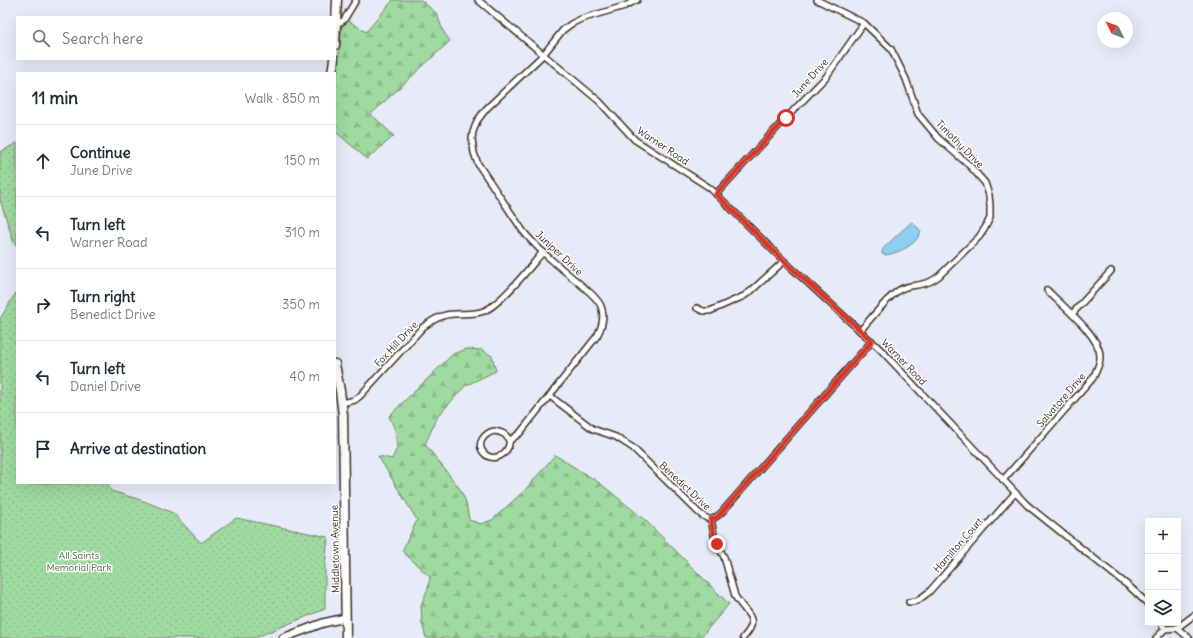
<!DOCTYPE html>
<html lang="en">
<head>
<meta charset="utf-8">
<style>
  :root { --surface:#fff; --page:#f6f6f7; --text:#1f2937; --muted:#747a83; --line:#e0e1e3 }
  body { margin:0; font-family:Delius,sans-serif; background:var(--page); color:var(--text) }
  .controls { position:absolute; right:12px; bottom:12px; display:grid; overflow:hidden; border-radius:0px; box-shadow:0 4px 16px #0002 }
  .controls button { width:36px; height:36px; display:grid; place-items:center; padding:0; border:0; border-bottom:1px solid var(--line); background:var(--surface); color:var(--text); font:20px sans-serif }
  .compass { position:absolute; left:1097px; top:12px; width:36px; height:36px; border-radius:50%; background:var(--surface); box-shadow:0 4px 16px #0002; rotate:312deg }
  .stop { position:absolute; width:12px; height:12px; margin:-9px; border:3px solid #d93025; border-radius:50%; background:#fff }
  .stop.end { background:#d93025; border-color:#fff; box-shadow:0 1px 4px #0008 }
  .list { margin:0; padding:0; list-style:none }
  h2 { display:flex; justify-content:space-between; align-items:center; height:52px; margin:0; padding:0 16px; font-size:17px }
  h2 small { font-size:13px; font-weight:400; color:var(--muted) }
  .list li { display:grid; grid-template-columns:26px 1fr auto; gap:12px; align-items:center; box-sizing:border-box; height:72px; padding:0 16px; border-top:1px solid var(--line) }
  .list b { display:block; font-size:15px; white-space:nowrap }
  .list p { margin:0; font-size:13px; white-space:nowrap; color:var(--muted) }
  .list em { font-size:13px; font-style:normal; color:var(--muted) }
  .icon { flex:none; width:22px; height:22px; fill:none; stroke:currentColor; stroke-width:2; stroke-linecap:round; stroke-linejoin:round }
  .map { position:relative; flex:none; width:1193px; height:638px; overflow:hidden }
  .search { position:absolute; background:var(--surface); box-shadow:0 4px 16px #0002; left:16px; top:16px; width:320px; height:44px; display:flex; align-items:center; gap:10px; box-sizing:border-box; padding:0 14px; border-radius:0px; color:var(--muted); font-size:15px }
  .panel { position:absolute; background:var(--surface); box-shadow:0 4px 16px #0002; left:16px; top:72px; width:320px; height:412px; border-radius:0px }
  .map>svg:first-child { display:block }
</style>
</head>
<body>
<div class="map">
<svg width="1193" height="638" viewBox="0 0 1193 638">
  <defs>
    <pattern id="forest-firs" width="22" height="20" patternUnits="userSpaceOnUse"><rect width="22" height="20" fill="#9fdba1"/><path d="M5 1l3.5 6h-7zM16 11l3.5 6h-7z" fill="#8abc8a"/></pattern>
    <pattern id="park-dots" width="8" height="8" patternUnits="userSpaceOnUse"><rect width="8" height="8" fill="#9fdba1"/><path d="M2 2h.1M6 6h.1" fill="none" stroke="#8abc8a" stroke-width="1.8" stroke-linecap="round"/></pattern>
  </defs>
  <rect width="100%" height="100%" fill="#e7ebf9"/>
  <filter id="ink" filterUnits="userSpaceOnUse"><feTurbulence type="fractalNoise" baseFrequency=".025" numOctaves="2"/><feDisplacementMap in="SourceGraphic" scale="8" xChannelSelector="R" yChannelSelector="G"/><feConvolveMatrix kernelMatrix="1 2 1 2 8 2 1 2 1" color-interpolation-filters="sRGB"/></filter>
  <g filter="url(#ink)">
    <g fill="url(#forest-firs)" stroke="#6d8260">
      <path d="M393,0H421L437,14L443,31L450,41L371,114L394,136L367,159L337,133L335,134V88L342,26L349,21L366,32Z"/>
      <path d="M467,349L482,350L492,356L496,371L465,386L438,416L425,444L460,489L466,502L469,520L481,524L492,520L525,490L555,455L601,484L645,520L729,604L700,638H426L422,623L421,605L428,588L430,577L402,551L417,520L378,456L392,459L397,448L395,430L389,416L453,354Z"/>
    </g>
    <g fill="url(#park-dots)" stroke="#6d8260">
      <path d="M17,143V246L14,243L0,200V152Z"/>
      <path d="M17,291V483H107L111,491L144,501L173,513L201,543L236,518L328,537L325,566V609L254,638H0V319Z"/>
    </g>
    <path fill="#8dcfee" stroke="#6c8d9b" d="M912,222L921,231C917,243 906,249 894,253C890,254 886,256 882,254C882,251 882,250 884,248C885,246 910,223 912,222Z"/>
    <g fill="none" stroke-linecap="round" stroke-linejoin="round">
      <g stroke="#3b2a1e" stroke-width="8">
        <g id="minor">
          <path d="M478,0L599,101L635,140L710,188L784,261L881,350L1027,505L1131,588L1148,604"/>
          <path d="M817,0L864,23L891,49L906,79L918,114L938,138L970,166L985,183L989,195L990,206V218L985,228L979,237L939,276C934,280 929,283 922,284C915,286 908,285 901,289C890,294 869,321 860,331"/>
          <path d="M337,23L341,22L344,20L356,0"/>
          <path d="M716,194L786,118L826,77L864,23"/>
          <path d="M697,308L703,311H710L744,296L751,291L784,261"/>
          <path d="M1072,314L1111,271"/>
          <path d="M550,396L593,429L616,437L633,448L699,513C710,522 713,521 723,511L872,341"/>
          <path d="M342,403L355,400L360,396L423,327C433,320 442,314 454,314C464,313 474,315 484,311C501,304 530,267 543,252"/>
          <path d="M494,431C527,435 498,471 483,452C476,443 485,433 494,431Z"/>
          <path d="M509,441L520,433L597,336C602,327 605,317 601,306C597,297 587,290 580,284C560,267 539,251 523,231L478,164L474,153L472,139L473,132L477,121L486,109L543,55L563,30L571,24L581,19L625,6L637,0"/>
          <path d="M1003,480L1093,378C1096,371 1100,365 1100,357C1101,336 1061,305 1047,290"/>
          <path d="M711,519L715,540L724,557L735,596C745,614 762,618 743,638"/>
          <path d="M909,602L917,601L929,592L1015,493"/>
          <path d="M1161,623L1165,629"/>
          <path d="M1177,628L1189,638"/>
          <path d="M1156,638L1165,629L1177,628L1193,616"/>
        </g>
      </g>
      <g stroke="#3b2a1e" stroke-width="10">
        <path id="tertiary" d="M283,638L323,623L345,618"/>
      </g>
      <g stroke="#3b2a1e" stroke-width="11">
        <g id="primary">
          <path d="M335,45L337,0"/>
          <path d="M332,73L334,59"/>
          <path d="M335,364L340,391L343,415L346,638"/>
        </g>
      </g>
      <use href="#minor" stroke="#fff" stroke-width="5"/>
      <use href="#tertiary" stroke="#fff" stroke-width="7"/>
      <use href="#primary" stroke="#fff" stroke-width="8"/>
    </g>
  </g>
  <g fill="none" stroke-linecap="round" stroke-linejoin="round" filter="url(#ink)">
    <path stroke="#d93025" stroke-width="5" d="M717,544L714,536L711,519L716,518L723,511L872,341L783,260L716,194L786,118"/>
  </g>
  <g text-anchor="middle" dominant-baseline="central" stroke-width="3" stroke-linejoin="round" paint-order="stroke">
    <g font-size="10" fill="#3b2a1e" stroke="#fff">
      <text transform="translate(810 78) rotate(-48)">June Drive</text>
      <text transform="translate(960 144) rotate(45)">Timothy Drive</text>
      <text transform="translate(663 146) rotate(34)">Warner Road</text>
      <text transform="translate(559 253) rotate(43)">Juniper Drive</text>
      <text transform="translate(396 344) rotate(-47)">Fox Hill Drive</text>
      <text transform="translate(904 362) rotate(46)">Warner Road</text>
      <text transform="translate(1061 400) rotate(-49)">Salvatore Drive</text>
      <text transform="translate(685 486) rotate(43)">Benedict Drive</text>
      <text transform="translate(958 545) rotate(-49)">Hamilton Court</text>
      <text transform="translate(335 549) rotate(-91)">Middletown Avenue</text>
    </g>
    <g font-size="10" fill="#595f45" stroke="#fff">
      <text x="79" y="555">All Saints<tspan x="79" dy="12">Memorial Park</tspan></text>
    </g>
  </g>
</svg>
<div class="controls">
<button>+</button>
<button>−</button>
<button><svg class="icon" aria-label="layers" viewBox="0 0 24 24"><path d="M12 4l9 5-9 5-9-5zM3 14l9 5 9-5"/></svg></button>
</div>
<svg class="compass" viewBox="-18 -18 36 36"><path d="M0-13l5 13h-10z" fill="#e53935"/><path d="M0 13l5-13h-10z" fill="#747a83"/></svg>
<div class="stop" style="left:786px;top:118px"></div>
<div class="stop end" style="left:717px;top:544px"></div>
<div class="search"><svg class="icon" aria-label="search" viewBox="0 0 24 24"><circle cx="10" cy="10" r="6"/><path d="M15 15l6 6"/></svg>Search here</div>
<section class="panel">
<h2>11 min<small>Walk · 850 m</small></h2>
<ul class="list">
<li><svg class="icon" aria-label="ahead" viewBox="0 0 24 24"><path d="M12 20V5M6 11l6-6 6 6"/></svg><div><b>Continue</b><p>June Drive</p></div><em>150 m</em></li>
<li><svg class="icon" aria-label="left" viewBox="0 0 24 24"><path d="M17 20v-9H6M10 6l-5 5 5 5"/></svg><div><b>Turn left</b><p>Warner Road</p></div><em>310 m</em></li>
<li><svg class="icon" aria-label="right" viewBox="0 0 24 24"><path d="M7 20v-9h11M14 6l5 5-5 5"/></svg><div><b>Turn right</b><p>Benedict Drive</p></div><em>350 m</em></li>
<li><svg class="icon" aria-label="left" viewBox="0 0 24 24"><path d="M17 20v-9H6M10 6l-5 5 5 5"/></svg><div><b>Turn left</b><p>Daniel Drive</p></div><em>40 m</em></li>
<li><svg class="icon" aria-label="arrive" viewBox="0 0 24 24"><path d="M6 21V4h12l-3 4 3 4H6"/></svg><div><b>Arrive at destination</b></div></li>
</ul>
</section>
</div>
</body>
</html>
